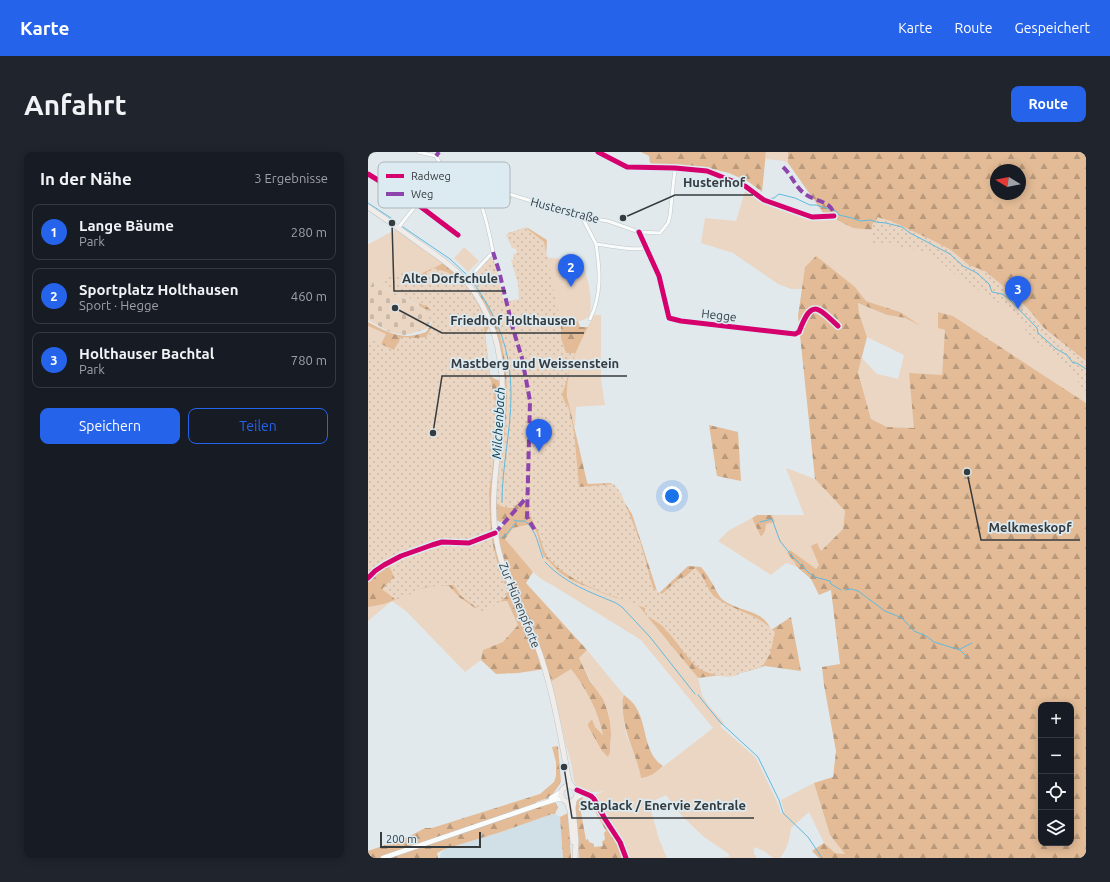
<!DOCTYPE html>
<html lang="de">
<head>
<meta charset="utf-8">
<style>
  :root { --surface:#171b24; --page:#20242c; --text:#f1f3f6; --muted:#9ea1a6; --line:#363941; --accent:#2563eb }
  body { margin:0; font-family:Ubuntu,sans-serif; background:var(--page); color:var(--text) }
  .controls { position:absolute; right:12px; bottom:12px; display:grid; overflow:hidden; border-radius:8px; box-shadow:0 2px 10px #0003 }
  .controls button { width:36px; height:36px; display:grid; place-items:center; padding:0; border:0; border-bottom:1px solid var(--line); background:var(--surface); color:var(--text); font:20px sans-serif }
  .compass { position:absolute; left:622px; top:12px; width:36px; height:36px; border-radius:50%; background:var(--surface); box-shadow:0 2px 10px #0003; rotate:280deg }
  .scale { position:absolute; left:12px; bottom:10px; width:101px; box-sizing:border-box; padding-left:4px; border:2px solid #363b3e; border-top:0; font-size:11px; line-height:14px; white-space:nowrap; color:#363b3e; -webkit-text-stroke:3px #dceaf1; paint-order:stroke }
  .you { position:absolute; left:304px; top:344px; width:14px; height:14px; margin:-10px; border:3px solid #fff; border-radius:50%; background:#1a73e8; box-shadow:0 0 0 6px #1a73e833 }
  .badge { display:grid; place-items:center; width:26px; height:26px; border-radius:50%; background:var(--accent); color:#fff; font-size:13px; font-weight:700 }
  .pin { position:absolute; translate:-50% -33px; filter:drop-shadow(0 1px 2px #0008) }
  .pin::after { content:''; position:absolute; top:21px; width:14px; height:12px; background:inherit; clip-path:polygon(0 0,100% 0,50% 100%) }
  .list { margin:0; padding:0; list-style:none }
  h2 { display:flex; justify-content:space-between; align-items:center; height:52px; margin:0; padding:0 16px; font-size:17px }
  h2 small { font-size:13px; font-weight:400; color:var(--muted) }
  .list li { display:grid; grid-template-columns:26px 1fr auto; gap:12px; align-items:center; box-sizing:border-box; height:56px; margin:0 8px 8px; padding:0 8px; border:1px solid var(--line); border-radius:8px }
  .list b { display:block; font-size:15px; white-space:nowrap }
  .list p { margin:0; font-size:13px; white-space:nowrap; color:var(--muted) }
  .list em { font-size:13px; font-style:normal; color:var(--muted) }
  .actions { display:flex; gap:8px; padding:12px 16px }
  .actions a { flex:1; padding:9px 0; border:1px solid var(--accent); border-radius:8px; text-align:center; font-size:14px; color:var(--accent) }
  .actions .main { background:var(--accent); color:#fff }
  .icon { flex:none; width:22px; height:22px; fill:none; stroke:currentColor; stroke-width:2; stroke-linecap:round; stroke-linejoin:round }
  .map { position:relative; flex:none; width:718px; height:706px; overflow:hidden; border-radius:8px }
  header { display:flex; align-items:center; gap:24px; box-sizing:border-box; height:56px; padding:0 20px; background:var(--accent); color:#fff }
  header strong { font-size:19px }
  nav { display:flex; gap:22px; margin-inline-start:auto; font-size:14px }
  .intro { display:flex; align-items:center; justify-content:space-between; box-sizing:border-box; height:96px; padding:0 24px }
  h1 { margin:0; font-size:28px }
  .button { padding:10px 18px; border-radius:8px; background:var(--accent); color:#fff; font-size:14px; font-weight:700 }
  main { display:flex; gap:24px; padding:0 24px }
  aside { flex:1; background:var(--surface); border-radius:8px; box-shadow:0 2px 10px #0003 }
  .map>svg:first-child { display:block }
</style>
</head>
<body>
<header>
<strong>Karte</strong>
<nav><a>Karte</a><a>Route</a><a>Gespeichert</a></nav>
</header>
<div class="intro"><h1>Anfahrt</h1><a class="button">Route</a></div>
<main>
<aside>
<h2>In der Nähe<small>3 Ergebnisse</small></h2>
<ul class="list">
<li><span class="badge">1</span><div><b>Lange Bäume</b><p>Park</p></div><em>280 m</em></li>
<li><span class="badge">2</span><div><b>Sportplatz Holthausen</b><p>Sport · Hegge</p></div><em>460 m</em></li>
<li><span class="badge">3</span><div><b>Holthauser Bachtal</b><p>Park</p></div><em>780 m</em></li>
</ul>
<div class="actions"><a class="main">Speichern</a><a>Teilen</a></div>
</aside>
<div class="map">
<svg width="718" height="706" viewBox="0 0 718 706">
  <defs>
    <pattern id="forest-firs" width="22" height="20" patternUnits="userSpaceOnUse"><rect width="22" height="20" fill="#e3bb96"/><path d="M5 1l3.5 6h-7zM16 11l3.5 6h-7z" fill="#b9997c"/></pattern>
    <pattern id="cemetery-stones" width="16" height="16" patternUnits="userSpaceOnUse"><rect width="16" height="16" fill="#ebd6c3"/><path d="M2 7V4a2 2 0 0 1 4 0v3zM10 15v-3a2 2 0 0 1 4 0v3z" fill="#cab9a9"/></pattern>
    <pattern id="park-dots" width="8" height="8" patternUnits="userSpaceOnUse"><rect width="8" height="8" fill="#ebd6c3"/><path d="M2 2h.1M6 6h.1" fill="none" stroke="#cab9a9" stroke-width="1.8" stroke-linecap="round"/></pattern>
  </defs>
  <rect width="100%" height="100%" fill="#e1e9ec"/>
  <path fill="#d1dfe7" d="M184,662H187L192,665L195,706H72L73,701L77,697L133,680Z"/>
  <g fill="#ebd6c3">
    <path d="M398,0H420V11L416,9L398,7Z"/>
    <path d="M378,36L396,49L446,66L465,65L472,69L565,97L642,154L718,223V251L585,164L570,160L577,178L574,223L546,276L519,275L503,267L490,219L494,206L509,222L530,227L536,203L499,185L491,161L490,151L519,163L537,166L548,172L532,160L498,149L487,135L437,115L434,137H423L410,132L365,101L333,91L337,66L368,69Z"/>
    <path d="M30,76L77,110L65,117L51,147V154L5,130L0,139V92H1Z"/>
    <path d="M96,95L111,109L100,120L86,106Z"/>
    <path d="M178,105C187,107 205,107 212,111C220,116 226,157 221,164C218,169 198,172 192,174Z"/>
    <path d="M226,163H233V227L237,253L208,255L207,276C204,263 198,246 199,233C200,209 215,184 226,163Z"/>
    <path d="M0,174L18,182L13,192L0,187Z"/>
    <path d="M418,316L447,327L477,359L475,377L453,399L451,413L448,418L419,401L427,411L428,414L418,411L403,423L350,389L360,379L384,366L393,385L398,372L407,370L404,363H436Z"/>
    <path d="M163,372L169,380L175,403L205,429L237,442L270,453L330,526L334,543L341,554L356,571L352,574L388,606L410,652L413,662L416,660L413,648L446,631L462,683L477,702L467,701L456,691L441,660L423,676C421,688 420,696 412,706H405L396,699L386,695V702L389,706H351L361,705V702L336,685L314,664L298,643L281,651L291,687L299,706H258L223,644L237,639C198,645 209,627 201,603C200,600 199,597 198,594L185,535L182,530L203,517C218,536 230,560 235,583L227,575C230,586 232,597 240,605L242,601V593L243,583L228,538L211,506L219,498L256,543L254,547L256,571L258,582L271,614L273,626L287,621L345,576L273,488L184,433C164,424 151,404 137,387L145,376Z"/>
    <path d="M69,433L81,434L91,445L107,456L113,457L127,450L139,449L150,473L135,490L115,498L113,508L97,520L38,459L24,449L0,469V455L11,453L52,436Z"/>
  </g>
  <g fill="url(#forest-firs)" fill-rule="evenodd">
    <path d="M273,0H398L394,40L381,30L361,21L340,16L304,13H285L282,11L281,4Z"/>
    <path d="M420,0H718V223L647,163L565,97L506,78L485,76L465,66L458,65L420,11ZM628,18H652V42H628Z"/>
    <path d="M160,76L179,88L178,105L192,173L210,169L212,175H220C208,198 198,219 199,244L219,330L220,332L243,331L264,362L290,442L320,414L333,415C336,419 340,423 342,428C347,434 349,443 355,448C370,460 396,457 403,478L423,465L433,519L397,514L377,520L330,526L270,453L237,442L205,429L191,420L175,403L169,381L163,372L145,376L137,387L165,420L158,431L219,498L211,506L222,529L235,547L239,558L242,570L243,583L242,593V601L240,605L234,599L220,574V572L224,567L227,575L235,583C230,559 218,536 203,517L182,530L177,517L150,521L128,522L113,508L115,498L135,490L150,473L139,449L127,450L113,457L107,456L91,445L81,434C54,432 47,440 24,449C17,452 8,454 0,455V187L13,192L18,182L0,174V170C21,181 34,189 58,180L69,164L51,154V147L48,127C55,118 68,116 77,110L107,142L115,139L125,153L151,151V103L140,81ZM123,171C129,191 136,212 137,233C141,278 126,323 128,368L132,370L140,367L130,380L134,410C129,391 123,373 123,353C123,312 136,270 132,229L125,226L122,222L117,183Z"/>
    <path d="M448,104L487,135L498,149L532,160L553,174L537,166L519,163L490,151L491,161L499,185L490,220L503,267L519,275L546,276L541,221L574,223L577,178L570,176V160L585,164L718,251V706H451L444,699L456,691L467,701L477,702L462,683L446,631L465,625L468,599L456,533L454,515L472,512L463,438L451,443L443,427L428,414L427,411L419,401L422,398L448,417L451,413L443,394L449,391L453,399L475,377L477,359L447,327L430,164L437,115ZM673,553H703V691H673Z"/>
    <path d="M341,273L370,280L373,329L349,324Z"/>
    <path d="M389,363H404L407,370L398,372L397,379L393,385L384,366Z"/>
    <path d="M256,543C261,547 266,551 269,557C279,574 276,602 295,614C289,620 282,625 273,626C269,603 257,585 255,561C255,554 253,549 256,543Z"/>
    <path d="M190,594L193,630L185,642L186,644L168,650L169,656L187,649L190,655L187,662H184L133,680L77,697L69,701L70,706H0V699L40,685L57,676H64L172,642L186,630L188,624V610L184,595Z"/>
    <path d="M213,645L215,646V649L213,648L212,653L214,654L212,655L218,688L220,687L221,690L226,692V695L235,694L234,690L237,687L236,681L238,679L222,650L220,652L221,647L222,646L249,685L258,706H211L207,651Z"/>
    <path d="M200,661L203,706H195L192,665Z"/>
  </g>
  <path fill="url(#cemetery-stones)" d="M5,130L67,163L58,177L37,183L22,180L0,168V139Z"/>
  <g fill="url(#park-dots)">
    <path d="M114,35L121,36L144,45L140,56L116,54L110,37Z"/>
    <path d="M509,65L523,69L566,89L583,98L601,113L617,119L651,147L663,160L676,176L718,209V243L706,223L692,207L664,187L652,170L636,154L590,125L567,105L551,98L533,96L520,91L505,92L504,73L505,71L509,68Z"/>
    <path d="M157,75L176,90L193,173V186L198,201H207L194,243L197,251L200,254L206,279L211,335L246,332L253,341L272,389L285,436L294,442L312,426L317,425L327,416C337,424 340,441 348,446C369,460 388,461 407,480L402,502L394,515L372,521C364,530 334,521 327,513C316,502 308,488 297,477C292,471 284,467 277,463V456C246,444 214,436 188,414C185,410 180,407 178,403C175,396 173,389 171,382C165,367 161,366 160,348L148,353L146,356C140,356 134,356 129,351C128,331 132,312 135,293C141,254 141,205 127,168C121,154 112,141 103,129V127L121,107L124,106L126,109L136,150L151,147L150,132L143,108L146,107L145,102L149,101L148,97L144,96L138,83Z"/>
    <path d="M65,116L82,121L89,128L95,130L107,146L114,160L122,224L131,271L121,341L123,384L131,419L140,439L138,445L116,461L93,444L87,435L85,433L57,435L49,438L44,442L37,443L32,451L14,437L26,425L20,411C12,414 5,418 0,425V186L26,198L33,185L46,186L58,185L63,177L64,170C60,167 60,162 61,156L17,133L18,125L28,124L31,121L46,123H55Z"/>
  </g>
  <g fill="none" stroke-linecap="round" stroke-linejoin="round">
    <g stroke="#5fbadf" stroke-width="1">
      <path d="M317,15L336,17L375,32"/>
      <path d="M378,33L388,39L399,47L406,46L411,42L427,46L442,53H448L468,59L471,63L484,66L492,69L503,68L508,70L518,71L534,75L542,81L582,102L595,114L609,121L621,132L624,140L634,142L640,146L669,176L670,181L687,196L699,203L705,211H709L718,217"/>
      <path d="M0,51L23,66"/>
      <path d="M35,75L82,107L98,122"/>
      <path d="M104,129C130,165 143,198 143,243C143,279 134,314 134,350"/>
      <path d="M146,368L148,369H157C169,379 170,393 175,406"/>
      <path d="M392,370L404,367L412,389L424,404L441,421L447,425L462,429L463,432L473,438"/>
      <path d="M133,386L138,383L148,370"/>
      <path d="M177,410C198,432 222,440 248,451L254,455L282,485L327,542"/>
      <path d="M477,438L483,437L490,439L517,459L534,466L546,479L558,484L566,490L592,498L599,505"/>
      <path d="M592,497L604,491"/>
      <path d="M330,543L352,570L390,605L411,648L415,661L440,685L454,706"/>
    </g>
    <g stroke="#bfc5c8" stroke-width="4">
      <g id="minor">
        <path d="M50,0L68,4C78,24 87,28 107,36"/>
        <path d="M230,0L259,15L307,16L339,19L377,34L396,48L444,65L466,64"/>
        <path d="M0,22L49,52L90,83"/>
        <path d="M107,36L110,35H119L214,65L240,69L271,80L292,81L300,71L302,64L307,16"/>
        <path d="M214,65L228,92C243,94 264,99 279,96"/>
        <path d="M30,76L68,28L74,27L92,32L95,31"/>
        <path d="M271,80L291,124L301,166L313,169L427,182L431,180C443,148 448,153 470,174"/>
        <path d="M98,129L125,100C121,79 116,56 107,36"/>
        <path d="M222,167C234,143 232,118 228,92"/>
        <path d="M0,426L7,419L16,413L33,404L64,393L74,390L101,391L127,381"/>
        <path d="M209,638L223,644L226,647L237,667L252,690L258,706"/>
        <path d="M209,646L216,642"/>
      </g>
    </g>
    <g stroke="#bfc5c8" stroke-width="5.5">
      <g id="secondary">
        <path d="M183,646L193,640"/>
        <path d="M15,706L170,653L189,647H195"/>
      </g>
    </g>
    <g stroke="#c1c5c6" stroke-width="6">
      <g id="primary">
        <path d="M0,55C16,66 32,77 48,89C65,101 84,113 98,129C132,170 138,222 133,272C129,312 121,352 129,391C136,427 155,457 168,491C185,535 192,583 201,629L204,634"/>
        <circle cx="201" cy="642" r="8"/>
        <path d="M206,649L205,656L208,688L207,706"/>
        <path d="M199,650L202,659L205,690"/>
      </g>
    </g>
    <use href="#minor" stroke="#fafcfc" stroke-width="3"/>
    <use href="#secondary" stroke="#fafcfc" stroke-width="4.5"/>
    <use href="#primary" stroke="#efece9" stroke-width="5"/>
    <g stroke="#8e44ad" stroke-width="4" stroke-dasharray="8 4" stroke-linecap="butt">
      <path d="M68,4L71,0"/>
      <path d="M415,15C424,23 427,35 437,42C448,50 465,49 466,64"/>
      <path d="M125,100L131,119L145,177L154,206L162,249L159,365L168,380"/>
      <path d="M127,381L159,345"/>
    </g>
    <g stroke="#dceaf1" stroke-width="8">
      <g id="cycleway">
        <path d="M230,0L259,15L307,16L339,19L377,34L396,48L444,65L466,64"/>
        <path d="M0,22L49,52L90,83"/>
        <path d="M271,80L291,124L301,166L313,169L427,182L431,180C443,148 448,153 470,174"/>
        <path d="M0,426L7,419L16,413L33,404L64,393L74,390L101,391L127,381"/>
        <path d="M209,638L223,644L226,647L237,667L252,690L258,706"/>
      </g>
    </g>
    <use href="#cycleway" stroke="#d6006c" stroke-width="5"/>
  </g>
  <g text-anchor="middle" dominant-baseline="central" stroke-width="3.5" stroke-linejoin="round" paint-order="stroke">
    <g font-size="12" fill="#363b3e" stroke="#dceaf1">
      <text transform="translate(197 58) rotate(15)">Husterstraße</text>
      <text transform="translate(351 163) rotate(6)">Hegge</text>
      <text transform="translate(152 453) rotate(68)">Zur Hünenpforte</text>
    </g>
    <g font-size="13" font-style="italic" fill="#063c51" stroke="#dceaf1">
      <text transform="translate(130 271) rotate(-87)">Milchenbach</text>
    </g>
  </g>
  <rect x="10" y="10" width="132" height="46" rx="6" fill="#dceaf1" stroke="#aab6bb" stroke-width="1"/>
  <rect x="18" y="22" width="18" height="4" fill="#d6006c"/>
  <rect x="18" y="40" width="18" height="4" fill="#8e44ad"/>
  <g font-size="11" fill="#363b3e">
    <text x="43" y="28">Radweg</text>
    <text x="43" y="46">Weg</text>
  </g>
  <path fill="none" stroke="#363b3e" stroke-width="1.5" d="M255 66L307 43H385M24 71L26 139H138M27 156L74 181H216M65 281L74 224H259M599 320L613 388H712M196 615L204 666H386"/>
  <g fill="#363b3e" stroke="#dceaf1" stroke-width="1.5">
    <circle cx="255" cy="66" r="4"/>
    <circle cx="24" cy="71" r="4"/>
    <circle cx="27" cy="156" r="4"/>
    <circle cx="65" cy="281" r="4"/>
    <circle cx="599" cy="320" r="4"/>
    <circle cx="196" cy="615" r="4"/>
  </g>
  <g font-size="13" text-anchor="middle" font-weight="bold" fill="#363b3e" stroke="#dceaf1" stroke-width="3.5" stroke-linejoin="round" paint-order="stroke">
    <text x="346" y="35">Husterhof</text>
    <text x="82" y="131">Alte Dorfschule</text>
    <text x="145" y="173">Friedhof Holthausen</text>
    <text x="167" y="216">Mastberg und Weissenstein</text>
    <text x="662" y="380">Melkmeskopf</text>
    <text x="295" y="658">Staplack / Enervie Zentrale</text>
  </g>
</svg>
<div class="controls">
<button>+</button>
<button>−</button>
<button><svg class="icon" aria-label="locate" viewBox="0 0 24 24"><circle cx="12" cy="12" r="6"/><path d="M12 2v4M12 18v4M2 12h4M18 12h4"/></svg></button>
<button><svg class="icon" aria-label="layers" viewBox="0 0 24 24"><path d="M12 4l9 5-9 5-9-5zM3 14l9 5 9-5"/></svg></button>
</div>
<svg class="compass" viewBox="-18 -18 36 36"><path d="M0-13l5 13h-10z" fill="#e53935"/><path d="M0 13l5-13h-10z" fill="#9ea1a6"/></svg>
<div class="scale">200 m</div>
<div class="you"></div>
<div class="pin badge" style="left:171px;top:300px">1</div>
<div class="pin badge" style="left:203px;top:135px">2</div>
<div class="pin badge" style="left:650px;top:157px">3</div>
</div>
</main>
</body>
</html>
